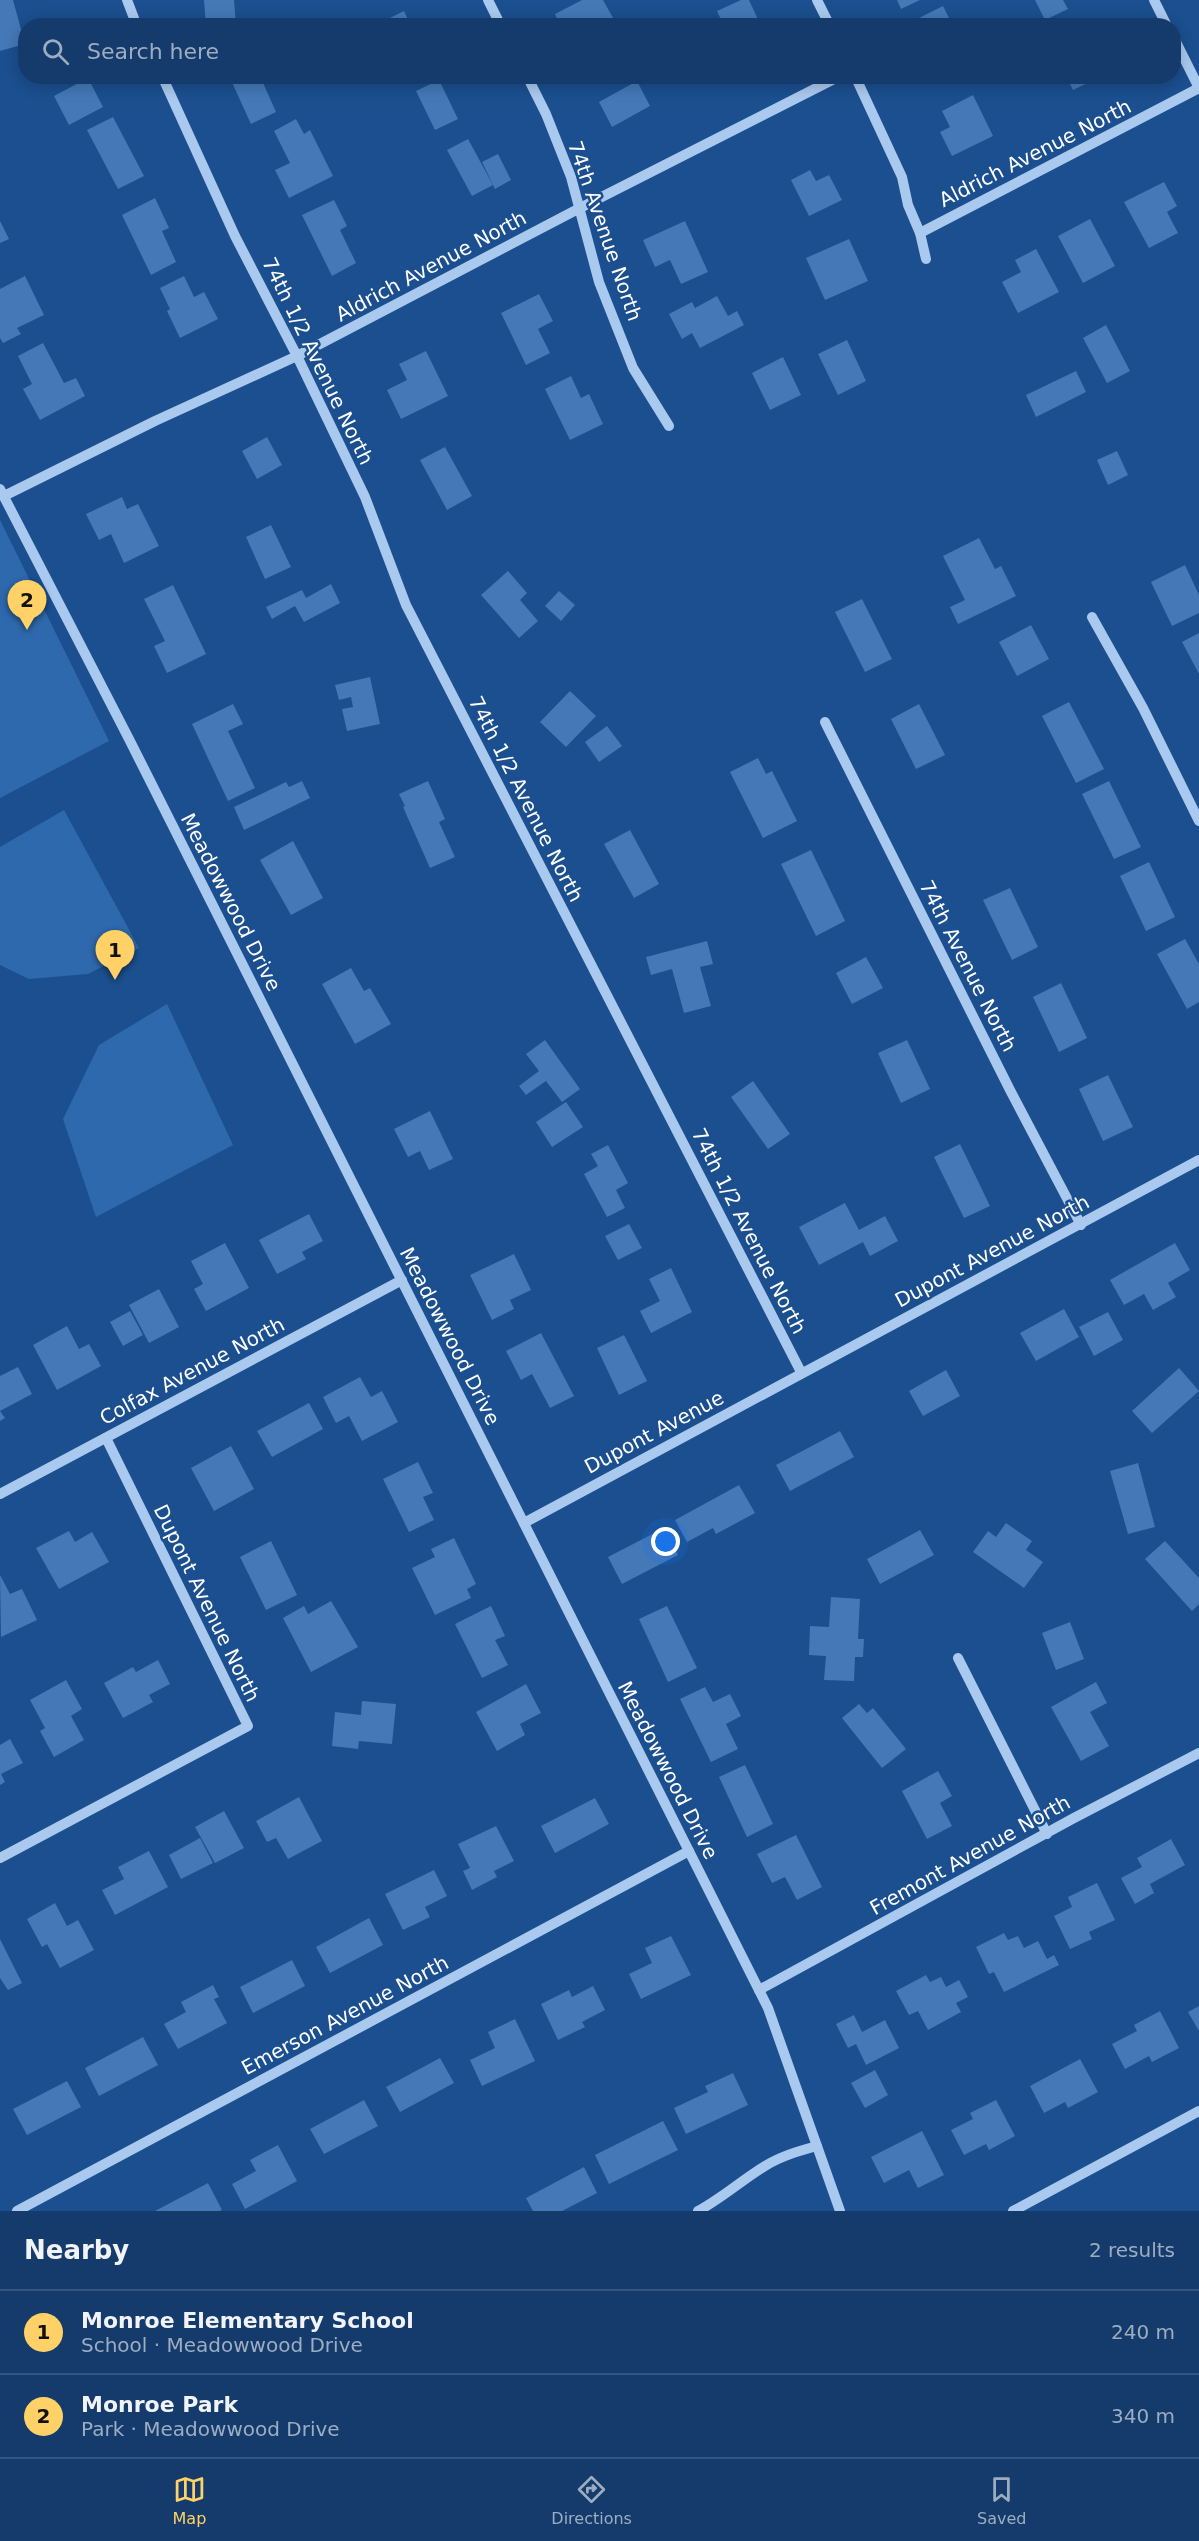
<!DOCTYPE html>
<html lang="en">
<head>
<meta charset="utf-8">
<style>
  :root { --surface:#143b6b; --page:#214673; --text:#f1f3f6; --muted:#9dadc1; --line:#33557e; --accent:#ffd166 }
  body { margin:0; font-family:"DejaVu Sans",sans-serif; background:var(--page); color:var(--text) }
  .you { position:absolute; left:666px; top:1542px; width:21px; height:21px; margin:-15px; border:4px solid #fff; border-radius:50%; background:#1a73e8; box-shadow:0 0 0 9px #1a73e833 }
  .badge { display:grid; place-items:center; width:39px; height:39px; border-radius:50%; background:var(--accent); color:#111; font-size:20px; font-weight:700 }
  .pin { position:absolute; translate:-50% -50px; filter:drop-shadow(0 2px 3px #0008) }
  .pin::after { content:''; position:absolute; top:32px; width:21px; height:18px; background:inherit; clip-path:polygon(0 0,100% 0,50% 100%) }
  .list { margin:0; padding:0; list-style:none }
  h2 { display:flex; justify-content:space-between; align-items:center; height:78px; margin:0; padding:0 24px; font-size:26px }
  h2 small { font-size:20px; font-weight:400; color:var(--muted) }
  .list li { display:grid; grid-template-columns:39px 1fr auto; gap:18px; align-items:center; box-sizing:border-box; height:84px; padding:0 24px; border-top:2px solid var(--line) }
  .list b { display:block; font-size:22px; white-space:nowrap }
  .list p { margin:0; font-size:20px; white-space:nowrap; color:var(--muted) }
  .list em { font-size:20px; font-style:normal; color:var(--muted) }
  .icon { flex:none; width:33px; height:33px; fill:none; stroke:currentColor; stroke-width:2; stroke-linecap:round; stroke-linejoin:round }
  .map { position:relative; flex:none; width:1199px; height:2211px; overflow:hidden }
  .search { position:absolute; background:var(--surface); box-shadow:0 3px 15px #0003; left:18px; right:18px; top:18px; height:66px; display:flex; align-items:center; gap:15px; box-sizing:border-box; padding:0 21px; border-radius:24px; color:var(--muted); font-size:22px }
  .sheet { height:246px; background:var(--surface) }
  nav { display:flex; justify-content:space-around; align-items:center; box-sizing:border-box; height:84px; border-top:2px solid var(--line); background:var(--surface); font-size:16px; color:var(--muted) }
  nav a { display:grid; justify-items:center; gap:3px }
  nav .on { color:var(--accent) }
  .map>svg:first-child { display:block }
</style>
</head>
<body>
<div class="map">
<svg width="1199" height="2211" viewBox="0 0 1199 2211">
  <rect width="100%" height="100%" fill="#1b4f8f"/>
  <g fill="#2e69ad">
    <path d="M0,520L109,741L0,798Z"/>
    <path d="M64,810L139,948L88,974L29,979L0,965V847Z"/>
    <path d="M167,1004L233,1145L96,1217L63,1119L99,1045Z"/>
  </g>
  <g fill="#4478b7">
    <path d="M0,0H13L25,44L0,51Z"/>
    <path d="M204,0H234L236,26H206Z"/>
    <path d="M582,0H603L617,25L560,26L555,14Z"/>
    <path d="M741,0H749L761,26H724L717,11Z"/>
    <path d="M897,0H920L901,9Z"/>
    <path d="M1035,0H1063L1068,9L1045,20Z"/>
    <path d="M943,6L953,26H903Z"/>
    <path d="M404,11L411,26H389L386,20Z"/>
    <path d="M229,76H260L276,112L251,124Z"/>
    <path d="M1066,76H1102L1073,90Z"/>
    <path d="M88,78L103,107L69,125L54,96Z"/>
    <path d="M439,80L458,119L435,130L416,91Z"/>
    <path d="M637,81L650,106L612,127L599,102Z"/>
    <path d="M973,95L993,136L952,156L940,132L950,127L942,111Z"/>
    <path d="M113,117L144,176L118,189L87,130Z"/>
    <path d="M296,119L304,134L310,130L333,176L289,198L275,170L290,163L274,131Z"/>
    <path d="M468,139L493,185L472,196L447,150Z"/>
    <path d="M498,154L511,180L495,189L482,162Z"/>
    <path d="M810,170L816,181L829,175L842,200L809,216L791,180Z"/>
    <path d="M1164,182L1177,206L1167,212L1178,233L1149,248L1124,202Z"/>
    <path d="M155,198L169,228L162,231L176,262L151,275L122,215Z"/>
    <path d="M334,200L347,226L340,230L356,263L332,276L302,215Z"/>
    <path d="M1090,219L1115,266L1083,283L1058,236Z"/>
    <path d="M0,221L9,239L0,243Z"/>
    <path d="M685,221L708,272L681,284L670,260L655,267L643,240Z"/>
    <path d="M849,239L868,281L825,300L806,258Z"/>
    <path d="M1036,249L1059,292L1018,313L1002,282L1021,272L1015,260Z"/>
    <path d="M25,276L44,315L17,328L21,334L3,343L0,338V289Z"/>
    <path d="M184,276L194,297L204,292L218,319L180,338L167,311L170,309L160,288Z"/>
    <path d="M539,294L553,321L538,329L550,353L526,365L501,313Z"/>
    <path d="M717,296L728,316L737,311L744,325L700,348L692,333L682,339L669,314L692,302L695,308Z"/>
    <path d="M1106,325L1130,371L1107,383L1083,338Z"/>
    <path d="M847,340L866,381L838,395L818,354Z"/>
    <path d="M43,343L64,383L76,378L85,396L40,420L23,389L32,384L18,356Z"/>
    <path d="M426,351L448,396L401,419L387,390L407,380L399,364Z"/>
    <path d="M783,357L801,395L770,410L752,373Z"/>
    <path d="M1076,371L1086,392L1036,417L1026,395Z"/>
    <path d="M571,376L581,398L589,394L603,424L570,440L545,389Z"/>
    <path d="M267,437L282,465L257,479L242,451Z"/>
    <path d="M445,447L472,496L447,510L420,460Z"/>
    <path d="M1117,451L1128,475L1108,485L1097,460Z"/>
    <path d="M122,497L127,509L138,504L159,546L124,563L111,534L99,540L86,514Z"/>
    <path d="M271,525L291,567L265,579L246,537Z"/>
    <path d="M979,538L995,569L1001,566L1016,596L958,624L950,607L965,600L943,556Z"/>
    <path d="M1185,565L1199,595V613L1172,626L1151,582Z"/>
    <path d="M508,571L527,593L520,600L538,621L519,638L481,595Z"/>
    <path d="M331,584L340,603L304,622L295,606L272,619L266,607L302,590L306,598Z"/>
    <path d="M173,585L206,654L167,673L154,646L165,641L144,599Z"/>
    <path d="M559,591L575,605L561,621L545,606Z"/>
    <path d="M862,599L892,659L865,672L835,612Z"/>
    <path d="M1031,625L1049,659L1017,676L999,642Z"/>
    <path d="M1199,633V674L1182,642Z"/>
    <path d="M370,677L380,724L347,731L342,709L353,707L351,697L339,700L335,685Z"/>
    <path d="M570,691L596,716L566,747L540,722Z"/>
    <path d="M1069,702L1104,769L1076,783L1042,716Z"/>
    <path d="M233,704L243,724L228,731L255,788L228,801L192,724Z"/>
    <path d="M919,704L945,755L916,769L891,719Z"/>
    <path d="M607,726L622,746L599,762L585,742Z"/>
    <path d="M758,758L766,774L772,771L797,821L763,838L730,772Z"/>
    <path d="M302,781L310,798L244,830L234,807L286,782L289,787Z"/>
    <path d="M428,781L445,819L439,822L455,857L430,868L403,807L405,806L399,794Z"/>
    <path d="M1109,781L1141,847L1114,859L1082,794Z"/>
    <path d="M630,830L659,884L634,898L604,844Z"/>
    <path d="M293,841L323,898L291,915L260,860Z"/>
    <path d="M811,850L845,921L816,936L781,864Z"/>
    <path d="M1149,862L1175,917L1146,931L1120,876Z"/>
    <path d="M1010,888L1038,947L1012,960L983,900Z"/>
    <path d="M1185,939L1199,964V1002L1187,1009L1157,954Z"/>
    <path d="M707,941L713,964L700,967L711,1006L684,1013L672,969L651,975L646,957Z"/>
    <path d="M866,957L883,988L852,1004L836,973Z"/>
    <path d="M351,968L364,991L370,988L391,1024L355,1044L322,984Z"/>
    <path d="M1061,983L1087,1038L1059,1052L1033,997Z"/>
    <path d="M545,1040L580,1089L562,1102L546,1081L526,1095L519,1086L539,1071L526,1054Z"/>
    <path d="M907,1040L930,1089L901,1103L878,1053Z"/>
    <path d="M1108,1075L1133,1127L1103,1141L1079,1089Z"/>
    <path d="M753,1081L790,1134L768,1149L731,1097Z"/>
    <path d="M566,1102L583,1127L552,1147L536,1122Z"/>
    <path d="M430,1111L453,1159L429,1170L420,1151L408,1157L394,1129Z"/>
    <path d="M960,1144L990,1206L964,1218L934,1157Z"/>
    <path d="M608,1145L628,1183L616,1190L625,1208L607,1217L584,1174L598,1166L591,1154Z"/>
    <path d="M845,1203L859,1230L885,1216L898,1241L870,1256L863,1242L819,1265L799,1227Z"/>
    <path d="M309,1214L323,1241L302,1252L306,1259L277,1274L259,1240Z"/>
    <path d="M629,1224L642,1248L618,1260L605,1236Z"/>
    <path d="M225,1243L249,1288L206,1311L194,1289L203,1284L191,1261Z"/>
    <path d="M1175,1243L1190,1270L1168,1283L1176,1297L1153,1310L1144,1294L1124,1305L1110,1280Z"/>
    <path d="M514,1254L531,1290L510,1300L514,1309L492,1320L470,1275Z"/>
    <path d="M671,1268L692,1312L651,1333L640,1311L660,1301L649,1279Z"/>
    <path d="M159,1289L179,1327L149,1343L129,1305Z"/>
    <path d="M1064,1309L1079,1337L1036,1361L1020,1333Z"/>
    <path d="M130,1311L143,1335L123,1346L110,1322Z"/>
    <path d="M1108,1312L1123,1340L1094,1356L1079,1327Z"/>
    <path d="M67,1326L79,1349L89,1344L101,1366L57,1390L33,1345Z"/>
    <path d="M541,1333L574,1396L550,1408L532,1374L521,1380L506,1351Z"/>
    <path d="M624,1335L647,1381L619,1395L597,1348Z"/>
    <path d="M18,1367L32,1394L0,1411L5,1418L0,1421V1376Z"/>
    <path d="M1179,1368L1199,1391L1152,1433L1132,1411Z"/>
    <path d="M946,1370L960,1396L923,1416L909,1391Z"/>
    <path d="M360,1377L371,1397L382,1391L398,1422L362,1441L349,1416L336,1423L323,1397Z"/>
    <path d="M309,1403L323,1429L272,1457L257,1431Z"/>
    <path d="M840,1431L854,1457L790,1491L776,1465Z"/>
    <path d="M231,1446L254,1489L214,1511L191,1468Z"/>
    <path d="M418,1462L433,1493L423,1497L434,1520L409,1532L383,1479Z"/>
    <path d="M1138,1463L1155,1527L1128,1534L1110,1471Z"/>
    <path d="M739,1485L755,1513L716,1534L713,1528L687,1542L675,1520Z"/>
    <path d="M1006,1523L1032,1541L1026,1550L1043,1562L1024,1588L973,1552L988,1531L996,1537Z"/>
    <path d="M664,1528L678,1555L622,1584L608,1557Z"/>
    <path d="M920,1530L934,1555L880,1584L867,1559Z"/>
    <path d="M69,1531L75,1542L92,1532L109,1562L59,1589L36,1548Z"/>
    <path d="M454,1538L476,1584L467,1589L471,1598L435,1615L412,1568L435,1557L431,1549Z"/>
    <path d="M271,1541L297,1595L266,1610L240,1557Z"/>
    <path d="M1165,1541L1199,1578V1604L1192,1611L1145,1559Z"/>
    <path d="M0,1575L10,1594L22,1589L37,1620L1,1637Z"/>
    <path d="M831,1597L860,1599L858,1639H864L863,1657H855L854,1681L824,1680L826,1656L809,1655L810,1626L829,1627Z"/>
    <path d="M331,1601L358,1647L311,1672L283,1618L304,1606L308,1614Z"/>
    <path d="M491,1606L505,1636L495,1640L508,1665L482,1678L455,1624Z"/>
    <path d="M667,1606L697,1668L668,1682L639,1619Z"/>
    <path d="M1070,1622L1084,1659L1056,1670L1042,1633Z"/>
    <path d="M158,1660L170,1684L149,1695L153,1702L123,1718L104,1683L133,1667L136,1672Z"/>
    <path d="M66,1680L82,1709L71,1716L84,1740L54,1757L40,1731L45,1728L30,1700Z"/>
    <path d="M1096,1682L1107,1703L1090,1712L1109,1746L1081,1761L1051,1707Z"/>
    <path d="M526,1684L541,1713L520,1724L525,1735L497,1751L476,1712Z"/>
    <path d="M705,1687L713,1702L730,1694L741,1716L726,1724L738,1749L711,1762L680,1699Z"/>
    <path d="M362,1701L396,1704L392,1744L359,1741L358,1749L332,1746L335,1712L361,1715Z"/>
    <path d="M859,1704L867,1713L873,1708L906,1749L882,1768L842,1718Z"/>
    <path d="M10,1739L23,1763L1,1774L5,1782L0,1785V1745Z"/>
    <path d="M745,1765L773,1824L747,1837L719,1777Z"/>
    <path d="M938,1771L952,1796L940,1803L952,1826L927,1839L902,1791Z"/>
    <path d="M299,1797L322,1841L288,1859L276,1838L267,1842L256,1821Z"/>
    <path d="M595,1798L609,1824L555,1853L541,1826Z"/>
    <path d="M224,1811L244,1848L215,1863L195,1827Z"/>
    <path d="M496,1826L514,1861L494,1871L497,1877L472,1890L463,1871L470,1868L458,1844Z"/>
    <path d="M796,1835L822,1887L797,1900L785,1877L772,1883L757,1854Z"/>
    <path d="M200,1838L213,1863L181,1879L169,1855Z"/>
    <path d="M1171,1839L1185,1865L1150,1884L1154,1893L1135,1904L1121,1878L1142,1867L1137,1858Z"/>
    <path d="M149,1851L168,1887L115,1915L102,1890L124,1879L118,1867Z"/>
    <path d="M434,1870L447,1896L425,1907L430,1917L403,1930L385,1894Z"/>
    <path d="M1097,1883L1115,1920L1089,1932L1092,1939L1070,1949L1054,1916L1072,1907L1068,1897Z"/>
    <path d="M55,1903L67,1926L78,1920L94,1950L60,1968L47,1944L42,1947L27,1919Z"/>
    <path d="M369,1918L383,1945L330,1973L316,1947Z"/>
    <path d="M1004,1933L1008,1940L1018,1936L1024,1948L1038,1941L1047,1959L1054,1955L1059,1965L1004,1992L994,1972L989,1974L976,1947Z"/>
    <path d="M671,1936L691,1975L641,1999L629,1974L652,1963L645,1948Z"/>
    <path d="M0,1939L22,1983L8,1990L0,1978Z"/>
    <path d="M292,1960L305,1986L253,2013L240,1987Z"/>
    <path d="M926,1975L930,1982L941,1977L946,1987L959,1980L968,1997L956,2003L961,2012L928,2030L918,2011L909,2015L896,1991Z"/>
    <path d="M213,1985L219,1997L214,1999L227,2023L178,2049L164,2024L186,2012L181,2002Z"/>
    <path d="M593,1986L605,2010L582,2022L585,2027L558,2040L541,2004L569,1990L572,1997Z"/>
    <path d="M1199,2006V2031L1188,2012Z"/>
    <path d="M1160,2011L1179,2048L1152,2062L1149,2056L1125,2069L1112,2044L1137,2031L1134,2025Z"/>
    <path d="M854,2015L862,2032L885,2020L899,2048L866,2065L856,2044L848,2048L836,2024Z"/>
    <path d="M515,2019L535,2061L482,2086L470,2060L495,2048L488,2032Z"/>
    <path d="M143,2037L158,2065L99,2096L85,2068Z"/>
    <path d="M440,2058L454,2083L400,2112L386,2087Z"/>
    <path d="M1080,2059L1098,2092L1068,2108L1065,2102L1044,2113L1030,2086Z"/>
    <path d="M875,2070L888,2095L865,2108L851,2083Z"/>
    <path d="M733,2073L748,2105L686,2134L674,2108L708,2092L705,2086Z"/>
    <path d="M67,2081L81,2107L27,2135L13,2109Z"/>
    <path d="M364,2100L378,2126L324,2154L310,2129Z"/>
    <path d="M996,2100L1015,2136L989,2150L986,2144L964,2155L951,2130L973,2119L970,2113Z"/>
    <path d="M663,2121L678,2150L609,2184L595,2155Z"/>
    <path d="M922,2131L944,2175L918,2188L909,2170L884,2183L871,2157Z"/>
    <path d="M278,2145L297,2181L245,2209L232,2184L256,2171L250,2160Z"/>
    <path d="M584,2167L597,2193L562,2211H533L526,2198Z"/>
    <path d="M208,2183L222,2210L219,2211H155Z"/>
  </g>
  <g fill="none" stroke-linecap="round" stroke-linejoin="round">
    <g stroke="#a9c9ee" stroke-width="10">
      <path d="M127,0L137,26"/>
      <path d="M488,0L501,26"/>
      <path d="M817,0L830,26"/>
      <path d="M1154,0L1167,26"/>
      <path d="M1174,38L1199,88"/>
      <path d="M162,76L235,236L297,356L365,497L406,605L801,1372"/>
      <path d="M527,76L546,114L571,177L599,282L633,368L669,426"/>
      <path d="M855,76L902,177L908,205L920,233L926,259"/>
      <path d="M920,233L1199,88"/>
      <path d="M0,489L129,739L768,2008L840,2211"/>
      <path d="M4,496L155,421L297,356L580,208L840,76"/>
      <path d="M1092,617L1143,708L1199,821"/>
      <path d="M825,722L1010,1090L1081,1225"/>
      <path d="M0,1494L402,1280"/>
      <path d="M524,1523L1199,1160"/>
      <path d="M958,1658L1047,1834"/>
      <path d="M0,1858L248,1726L106,1438"/>
      <path d="M759,1990L1074,1818L1199,1753"/>
      <path d="M17,2211L689,1851"/>
      <path d="M698,2211C722,2198 742,2180 765,2166C781,2156 799,2151 817,2146"/>
      <path d="M1013,2211L1199,2111"/>
    </g>
  </g>
  <g text-anchor="middle" dominant-baseline="central" stroke-width="5" stroke-linejoin="round" paint-order="stroke">
    <g font-size="20" fill="#fff" stroke="#1b4f8f">
      <text transform="translate(1035 153) rotate(-27)">Aldrich Avenue North</text>
      <text transform="translate(605 231) rotate(71)">74th Avenue North</text>
      <text transform="translate(431 266) rotate(-28)">Aldrich Avenue North</text>
      <text transform="translate(318 361) rotate(64)">74th 1/2 Avenue North</text>
      <text transform="translate(526 799) rotate(63)">74th 1/2 Avenue North</text>
      <text transform="translate(231 902) rotate(63)">Meadowwood Drive</text>
      <text transform="translate(968 966) rotate(63)">74th Avenue North</text>
      <text transform="translate(749 1231) rotate(63)">74th 1/2 Avenue North</text>
      <text transform="translate(992 1251) rotate(-28)">Dupont Avenue North</text>
      <text transform="translate(450 1336) rotate(63)">Meadowwood Drive</text>
      <text transform="translate(192 1371) rotate(-28)">Colfax Avenue North</text>
      <text transform="translate(654 1432) rotate(-28)">Dupont Avenue</text>
      <text transform="translate(207 1603) rotate(64)">Dupont Avenue North</text>
      <text transform="translate(668 1770) rotate(63)">Meadowwood Drive</text>
      <text transform="translate(970 1855) rotate(-29)">Fremont Avenue North</text>
      <text transform="translate(345 2015) rotate(-28)">Emerson Avenue North</text>
    </g>
  </g>
</svg>
<div class="you"></div>
<div class="pin badge" style="left:115px;top:980px">1</div>
<div class="pin badge" style="left:27px;top:630px">2</div>
<div class="search"><svg class="icon" aria-label="search" viewBox="0 0 24 24"><circle cx="10" cy="10" r="6"/><path d="M15 15l6 6"/></svg>Search here</div>
</div>
<section class="sheet">
<h2>Nearby<small>2 results</small></h2>
<ul class="list">
<li><span class="badge">1</span><div><b>Monroe Elementary School</b><p>School · Meadowwood Drive</p></div><em>240 m</em></li>
<li><span class="badge">2</span><div><b>Monroe Park</b><p>Park · Meadowwood Drive</p></div><em>340 m</em></li>
</ul>
</section>
<nav>
<a class="on"><svg class="icon" aria-label="map" viewBox="0 0 24 24"><path d="M3 6l6-2 6 2 6-2v14l-6 2-6-2-6 2zM9 4v14M15 6v14"/></svg>Map</a>
<a><svg class="icon" aria-label="directions" viewBox="0 0 24 24"><path d="M12 3l9 9-9 9-9-9zM9 14v-3h6M13 9l2 2-2 2"/></svg>Directions</a>
<a><svg class="icon" aria-label="saved" viewBox="0 0 24 24"><path d="M7 4h10v16l-5-4-5 4z"/></svg>Saved</a>
</nav>
</body>
</html>
